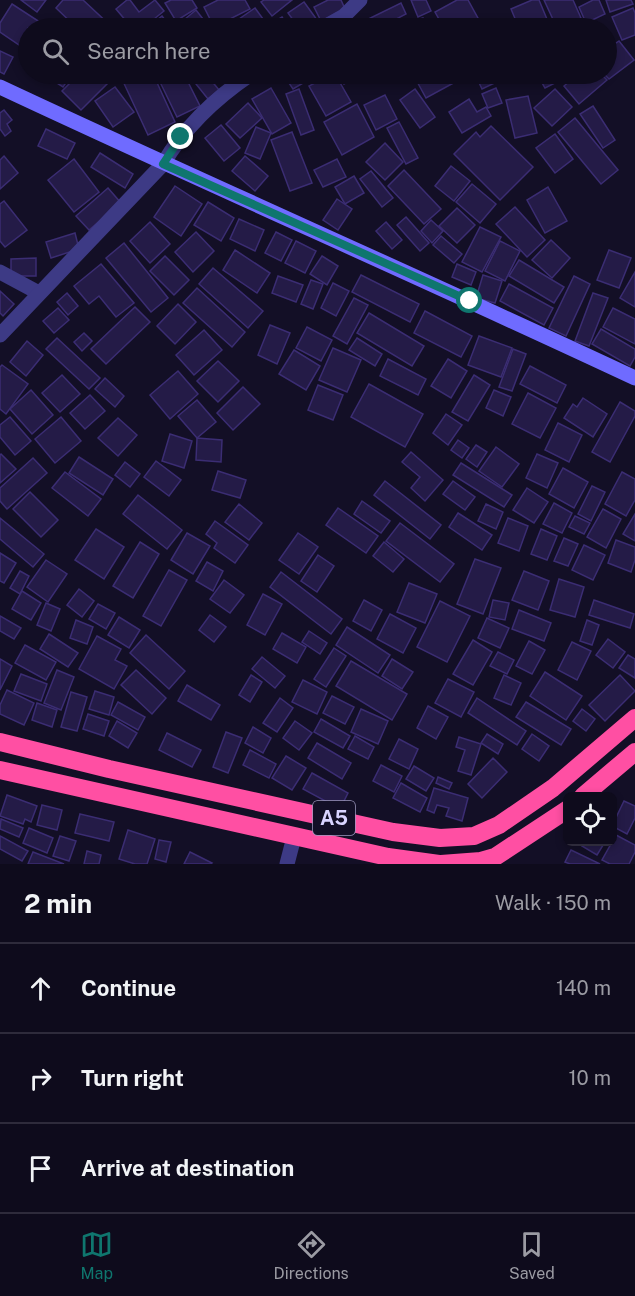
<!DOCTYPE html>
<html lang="en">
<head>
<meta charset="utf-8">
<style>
  :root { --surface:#0e0b1c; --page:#171425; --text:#f1f3f6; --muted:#9b9ba3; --line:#2e2b3b; --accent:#0f766e }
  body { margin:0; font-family:"Public Sans",sans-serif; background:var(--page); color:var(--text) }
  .controls { position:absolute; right:18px; bottom:18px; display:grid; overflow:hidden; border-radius:9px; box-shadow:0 3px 9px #0003 }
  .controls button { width:54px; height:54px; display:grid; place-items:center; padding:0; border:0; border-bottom:2px solid var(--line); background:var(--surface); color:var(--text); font:30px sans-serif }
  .stop { position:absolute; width:18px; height:18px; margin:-14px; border:4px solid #0f766e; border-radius:50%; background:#fff }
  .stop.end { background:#0f766e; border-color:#fff; box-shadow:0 2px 6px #0008 }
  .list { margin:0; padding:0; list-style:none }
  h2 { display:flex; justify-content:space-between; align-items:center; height:78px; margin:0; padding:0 24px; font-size:26px }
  h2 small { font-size:20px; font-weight:400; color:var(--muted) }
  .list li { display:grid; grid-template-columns:39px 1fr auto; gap:18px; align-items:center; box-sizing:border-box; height:90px; padding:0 24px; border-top:2px solid var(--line) }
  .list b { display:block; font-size:22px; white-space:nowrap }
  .list em { font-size:20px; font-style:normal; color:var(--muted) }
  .icon { flex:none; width:33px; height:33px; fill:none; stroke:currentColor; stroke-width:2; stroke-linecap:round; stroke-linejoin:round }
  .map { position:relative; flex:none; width:635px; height:864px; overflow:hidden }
  .search { position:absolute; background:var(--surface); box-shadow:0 3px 9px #0003; left:18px; right:18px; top:18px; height:66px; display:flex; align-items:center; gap:15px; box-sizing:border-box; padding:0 21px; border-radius:33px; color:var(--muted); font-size:22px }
  .sheet { height:348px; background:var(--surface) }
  nav { display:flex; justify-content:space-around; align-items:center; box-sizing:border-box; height:84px; border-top:2px solid var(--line); background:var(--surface); font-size:16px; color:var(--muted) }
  nav a { display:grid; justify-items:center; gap:3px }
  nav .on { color:var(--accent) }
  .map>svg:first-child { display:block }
</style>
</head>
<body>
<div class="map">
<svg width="635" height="864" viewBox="0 0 635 864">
  <rect width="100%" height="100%" fill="#130f26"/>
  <g fill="#241b47" stroke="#3b2d73" stroke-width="1.5">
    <path d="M21,0H46L37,12Z"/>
    <path d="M63,0H83L113,28H77L56,8Z"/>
    <path d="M127,0H130L139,12L155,0L164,11L149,23L153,28H132L116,9Z"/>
    <path d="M171,0H192L197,8L176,21L165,3Z"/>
    <path d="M218,0H245L250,9L214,27L204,7Z"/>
    <path d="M264,0H292L272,16L261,2Z"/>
    <path d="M328,0H341L345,9L321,21L314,7Z"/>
    <path d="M411,0H426L431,11L418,17Z"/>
    <path d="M457,0H468L479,20L464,28H444L435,12Z"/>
    <path d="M532,0H539L549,24L538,28H519L511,9Z"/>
    <path d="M544,0H573L581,18L557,28Z"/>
    <path d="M593,0H599L605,14L586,23L579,7Z"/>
    <path d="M606,0H631L633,4L610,12Z"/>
    <path d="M304,2L320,24L313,28H299L288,13Z"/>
    <path d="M401,3L406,14L383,26L384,28H358L356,25Z"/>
    <path d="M12,4L49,28H28V51L0,32V23Z"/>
    <path d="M255,8L266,23L258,28H226Z"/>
    <path d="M633,8L635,13V35L622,40L612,17Z"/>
    <path d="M196,10L210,28H192L185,19Z"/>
    <path d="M162,16L171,28H155L152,24Z"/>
    <path d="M282,17L289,28H264Z"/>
    <path d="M423,18L427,28H402L401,25Z"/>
    <path d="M619,41L634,60L609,79L604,74H606V50Z"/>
    <path d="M0,51L13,57L4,74L0,72Z"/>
    <path d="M43,74H72L63,87Z"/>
    <path d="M79,74H105L111,80L81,110L62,91Z"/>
    <path d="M128,74H153L175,122L148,135L121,77Z"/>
    <path d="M173,74H184L200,106L177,117L159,80Z"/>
    <path d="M188,74H206L219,90L208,99Z"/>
    <path d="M291,74H307L310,79L293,89L285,77Z"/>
    <path d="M332,74H335L351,102L326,116L309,86Z"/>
    <path d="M339,74H363L344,84Z"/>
    <path d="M417,74H470L426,98L414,76Z"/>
    <path d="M475,74H496L499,81L482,89Z"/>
    <path d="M537,74H558L561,80L545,88Z"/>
    <path d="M578,74H601L607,80L579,104L564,86Z"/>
    <path d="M115,87L134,112L113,127L95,101Z"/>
    <path d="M271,88L291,123L272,134L252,99Z"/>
    <path d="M496,88L502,103L488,108L482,94Z"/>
    <path d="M299,89L314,130L301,135L286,94Z"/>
    <path d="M415,89L435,117L420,128L400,100Z"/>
    <path d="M555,89L572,107L552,126L534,108Z"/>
    <path d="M385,95L397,119L376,130L364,105Z"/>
    <path d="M528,96L537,133L515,138L506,100Z"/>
    <path d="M469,99L477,112L486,107L491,116L462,133L449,112Z"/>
    <path d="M248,103L262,118L240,138L226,124Z"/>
    <path d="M357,104L374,137L342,155L324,122Z"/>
    <path d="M593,106L615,140L603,148L580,114Z"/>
    <path d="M4,110L12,120L7,124L11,131L5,136L0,129V113Z"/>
    <path d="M575,118L618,170L601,184L558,132Z"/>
    <path d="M399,122L418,158L406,164L387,128Z"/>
    <path d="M221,125L240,148L224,161L205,138Z"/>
    <path d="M491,126L533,167L500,200L454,154L476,132L480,137Z"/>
    <path d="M256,127L271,133L260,159L245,153Z"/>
    <path d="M46,129L75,143L67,159L38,146Z"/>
    <path d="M292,132L312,183L290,191L271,140Z"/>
    <path d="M555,134L573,159L555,173L536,148Z"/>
    <path d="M385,143L403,162L385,180L366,162Z"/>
    <path d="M100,153L133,174L125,188L91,167Z"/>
    <path d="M4,156L18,173L0,189V160Z"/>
    <path d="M245,156L268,176L255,191L232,171Z"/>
    <path d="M74,159L99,192L74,212L48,180Z"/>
    <path d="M337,159L346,177L323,187L314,170Z"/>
    <path d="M451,166L470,181L454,201L435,186Z"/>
    <path d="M404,170L441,209L424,224L388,186Z"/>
    <path d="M371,171L393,198L382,207L360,179Z"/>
    <path d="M354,176L364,193L345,204L335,187Z"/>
    <path d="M472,184L496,204L480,223L456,202Z"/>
    <path d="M175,186L202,204L181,236L154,217Z"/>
    <path d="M548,187L567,221L545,233L527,200Z"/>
    <path d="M108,188L121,203L89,230L76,216Z"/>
    <path d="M337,199L352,209L338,230L323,220Z"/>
    <path d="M4,201L27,230L5,247L0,241V204Z"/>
    <path d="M208,202L234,218L221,241L194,225Z"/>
    <path d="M515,207L545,240L527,257L496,224Z"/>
    <path d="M457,208L475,225L457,243L439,226Z"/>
    <path d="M406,217L429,243L420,251L397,225Z"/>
    <path d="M239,219L264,230L255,251L230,239Z"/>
    <path d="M431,220L443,231L432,243L421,231Z"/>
    <path d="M150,222L170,244L150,263L130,241Z"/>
    <path d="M386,222L402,240L392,249L376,231Z"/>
    <path d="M480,227L501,237L482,272L462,262Z"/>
    <path d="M196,232L214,251L193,272L175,252Z"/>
    <path d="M276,232L292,240L281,261L265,253Z"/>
    <path d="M75,233L79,249L51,258L46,242Z"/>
    <path d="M441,236L462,254L454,263L433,245Z"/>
    <path d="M551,240L570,258L552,278L532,260Z"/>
    <path d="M296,241L316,251L305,273L285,263Z"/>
    <path d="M500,241L520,251L505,281L485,271Z"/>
    <path d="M124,243L168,298L151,312L106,258Z"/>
    <path d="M235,250L270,273L257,293L223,270Z"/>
    <path d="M609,250L631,258L619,288L597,280Z"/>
    <path d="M165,256L189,280L174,295L150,271Z"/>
    <path d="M322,256L338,266L327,285L310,274Z"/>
    <path d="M36,258V276H11V259Z"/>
    <path d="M519,260L564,287L554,303L509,276Z"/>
    <path d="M101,264L134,303L116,317L99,296L89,304L74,286Z"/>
    <path d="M457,264L476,272L471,285L452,277Z"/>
    <path d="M213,268L263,311L248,328L199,284Z"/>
    <path d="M635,272V307L620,298Z"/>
    <path d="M361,275L419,304L410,322L352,292Z"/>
    <path d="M483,275L502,281L495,303L476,298Z"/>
    <path d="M278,276L303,285L296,302L272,293Z"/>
    <path d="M574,276L590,284L566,336L549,328Z"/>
    <path d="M311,280L323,284L313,309L301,304Z"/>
    <path d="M333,283L349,291L336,316L321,308Z"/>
    <path d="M509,284L553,308L544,325L500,301Z"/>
    <path d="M197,288L245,332L232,347L183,303Z"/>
    <path d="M0,291L14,304L3,316L0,313Z"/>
    <path d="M67,293L78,306L68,315L57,302Z"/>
    <path d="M593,293L608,298L589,346L575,341Z"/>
    <path d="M354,298L368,305L347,344L333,336Z"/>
    <path d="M178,304L196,322L175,344L157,326Z"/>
    <path d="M135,307L150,322L106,364L91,349Z"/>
    <path d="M58,308L69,320L54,333L43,321Z"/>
    <path d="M613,308L635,319V344L603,327Z"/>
    <path d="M425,311L472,336L461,357L414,333Z"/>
    <path d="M369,313L424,346L412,366L357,333Z"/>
    <path d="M270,325L290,333L277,364L258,355Z"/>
    <path d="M307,327L332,340L321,361L296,348Z"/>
    <path d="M601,329L635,349V357L630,366L592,344Z"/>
    <path d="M204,330L222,350L194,375L176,355Z"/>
    <path d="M84,333L92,341L82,351L74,342Z"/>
    <path d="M479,336L512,348L501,377L468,365Z"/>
    <path d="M57,338L100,378L89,389L46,349Z"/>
    <path d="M357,338L382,354L375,366L349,350Z"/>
    <path d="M27,341L43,355L26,376L10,362Z"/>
    <path d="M333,348L361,360L347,392L319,380Z"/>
    <path d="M513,349L526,354L512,391L499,387Z"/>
    <path d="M294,350L320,366L306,390L279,374Z"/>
    <path d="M388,359L426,379L418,395L380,376Z"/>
    <path d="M448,359L467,371L451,398L431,386Z"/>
    <path d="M218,361L239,381L218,402L197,381Z"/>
    <path d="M2,365L28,384L6,414L0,409V367Z"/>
    <path d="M530,366L566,385L557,403L520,384Z"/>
    <path d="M178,371L198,394L170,419L150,395Z"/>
    <path d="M62,375L80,394L60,412L42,393Z"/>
    <path d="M474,375L490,385L468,421L452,412Z"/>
    <path d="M105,378L124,396L115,407L95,389Z"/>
    <path d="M369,384L423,414L405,447L351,417Z"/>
    <path d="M318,385L343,395L333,420L308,410Z"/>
    <path d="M243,387L260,404L233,430L217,413Z"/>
    <path d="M31,390L53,415L32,434L10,409Z"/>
    <path d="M494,390L511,397L503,416L486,408Z"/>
    <path d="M528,393L556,408L540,438L512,424Z"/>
    <path d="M90,395L105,411L85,429L70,413Z"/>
    <path d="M583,398L607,414L593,437L564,418L573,404L577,407Z"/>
    <path d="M197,400L216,422L197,438L178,416Z"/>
    <path d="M620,402L635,411V416L610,462L592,452Z"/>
    <path d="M446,414L462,425L448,445L433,433Z"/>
    <path d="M10,417L31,441L15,455L0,437V425Z"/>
    <path d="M61,417L81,441L55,463L35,439Z"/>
    <path d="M118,418L137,435L118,456L98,438Z"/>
    <path d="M558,423L582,435L569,462L545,450Z"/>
    <path d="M170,434L192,441L184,468L162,461Z"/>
    <path d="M197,438L222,440L221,462L196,460Z"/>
    <path d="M458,440L469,448L462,458L451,450Z"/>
    <path d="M476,445L487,452L477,467L466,459Z"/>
    <path d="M496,447L519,464L502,487L479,471Z"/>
    <path d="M411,452L443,480L425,501L411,488L420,477L402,462Z"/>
    <path d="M1,454L16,469L0,483V455Z"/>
    <path d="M537,454L558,463L547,488L526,478Z"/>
    <path d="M79,457L113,479L103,495L69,473Z"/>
    <path d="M33,458L47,473L7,509L0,501V488Z"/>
    <path d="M156,461L181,480L169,496L144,477Z"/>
    <path d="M125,462L140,474L130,487L115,475Z"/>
    <path d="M461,463L512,495L504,507L453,475Z"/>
    <path d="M563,468L588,482L574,508L549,494Z"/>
    <path d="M218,471L246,480L240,498L212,490Z"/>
    <path d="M65,472L101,499L88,516L52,488Z"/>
    <path d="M622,472L635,479V500L626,516L605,504Z"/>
    <path d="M385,481L441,525L430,539L374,495Z"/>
    <path d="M453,481L475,497L465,510L443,494Z"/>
    <path d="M592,486L605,492L591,521L578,514Z"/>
    <path d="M527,488L548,502L534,523L513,510Z"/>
    <path d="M30,492L58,520L41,537L13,509Z"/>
    <path d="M138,495L182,530L167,549L123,514Z"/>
    <path d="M362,501L390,521L381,533L354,514Z"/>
    <path d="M554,503L572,513L562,533L543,524Z"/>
    <path d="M239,504L262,523L249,540L225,522Z"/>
    <path d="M486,504L503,512L496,529L478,521Z"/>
    <path d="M338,508L378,536L366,553L326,525Z"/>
    <path d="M603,509L621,519L606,548L587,537Z"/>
    <path d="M458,513L492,535L482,550L449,527Z"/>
    <path d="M635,514V541L623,534Z"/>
    <path d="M575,516L590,523L584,534L569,527Z"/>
    <path d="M0,518L44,554L33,567L0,539Z"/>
    <path d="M508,518L528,526L519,551L498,543Z"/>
    <path d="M215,521L248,545L235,563L214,548L217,543L206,534Z"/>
    <path d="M400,523L454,564L440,582L386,541Z"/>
    <path d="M96,529L124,547L104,579L75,560Z"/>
    <path d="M541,529L557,536L547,560L531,554Z"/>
    <path d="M187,533L210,546L193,574L171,560Z"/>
    <path d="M298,533L318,547L299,574L279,560Z"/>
    <path d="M564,538L578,544L568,566L554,561Z"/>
    <path d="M616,540L635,547V560L631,572L608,563Z"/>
    <path d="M140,542L159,554L133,598L113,586Z"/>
    <path d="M384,542L404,559L393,572L373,556Z"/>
    <path d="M584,545L605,555L593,580L572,570Z"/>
    <path d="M0,553L16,563L4,583L0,581Z"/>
    <path d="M318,555L334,566L317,592L301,581Z"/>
    <path d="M475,559L501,568L483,614L457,604Z"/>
    <path d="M46,560L67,574L48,602L27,587Z"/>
    <path d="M207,562L223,571L213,591L196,581Z"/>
    <path d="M169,570L187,580L161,626L143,616Z"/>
    <path d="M20,571L29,576L20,594L10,588Z"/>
    <path d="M524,571L549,581L538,610L512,600Z"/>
    <path d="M281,572L342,619L331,634L270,587Z"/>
    <path d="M559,579L584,587L575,617L550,610Z"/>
    <path d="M224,580L244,595L230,613L210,599Z"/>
    <path d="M409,583L437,594L425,623L397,612Z"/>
    <path d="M79,589L94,601L82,617L67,605Z"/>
    <path d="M22,591L41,603L31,620L12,609Z"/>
    <path d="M263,594L282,604L265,635L247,625Z"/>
    <path d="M364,600L382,610L371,631L353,621Z"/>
    <path d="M493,600L509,603L505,620L489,617Z"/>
    <path d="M594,600L634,614L630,628L589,615Z"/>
    <path d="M440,601L470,616L447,662L417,647Z"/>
    <path d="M46,603L60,609L51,631L37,625Z"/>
    <path d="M98,604L115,613L106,629L89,619Z"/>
    <path d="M519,610L551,623L544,641L512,629Z"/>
    <path d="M390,614L416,628L403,653L377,639Z"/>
    <path d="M210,615L226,627L214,642L199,630Z"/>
    <path d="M0,616L21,628L14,639L0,631Z"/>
    <path d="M119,617L140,630L129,648L108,635Z"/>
    <path d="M487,618L509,628L500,648L478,638Z"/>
    <path d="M76,620L93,627L87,644L70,638Z"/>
    <path d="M587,620L599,625L592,645L580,641Z"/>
    <path d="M347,627L390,655L378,673L336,645Z"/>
    <path d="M309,631L327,643L320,654L302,642Z"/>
    <path d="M282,633L306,647L297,663L273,649Z"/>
    <path d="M49,634L78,653L68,667L40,649Z"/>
    <path d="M146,635L185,671L169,689L130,653Z"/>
    <path d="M97,636L121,649L115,660L127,666L114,689L79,669Z"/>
    <path d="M608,639L625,652L613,668L596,655Z"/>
    <path d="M473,640L492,652L473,685L453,674Z"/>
    <path d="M529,641L545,650L532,674L516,666Z"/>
    <path d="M572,642L591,651L577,680L558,670Z"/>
    <path d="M25,645L56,662L46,680L15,663Z"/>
    <path d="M334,648L346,656L326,687L314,679Z"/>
    <path d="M498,652L514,660L507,674L490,666Z"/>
    <path d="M628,655L635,659V678L619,668Z"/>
    <path d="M262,657L285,676L275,688L252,669Z"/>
    <path d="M0,659L12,666L0,690Z"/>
    <path d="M392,659L413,672L402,689L382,676Z"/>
    <path d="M351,661L407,694L392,720L336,686Z"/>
    <path d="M57,670L74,677L61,710L44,703Z"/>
    <path d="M136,670L166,698L152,714L121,685Z"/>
    <path d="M545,672L582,696L566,720L530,696Z"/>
    <path d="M21,674L47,684L41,701L14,691Z"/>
    <path d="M251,675L262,682L250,702L239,695Z"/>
    <path d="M504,675L521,683L511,705L494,698Z"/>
    <path d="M620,675L635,691L605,721L589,705Z"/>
    <path d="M448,679L474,692L461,717L435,703Z"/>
    <path d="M303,680L327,692L317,714L292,702Z"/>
    <path d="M187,685L220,705L211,720L178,701Z"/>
    <path d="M7,690L34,703L24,725L0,714V705Z"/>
    <path d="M95,691L114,697L109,715L89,709Z"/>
    <path d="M71,692L87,697L77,731L61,727Z"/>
    <path d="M332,696L354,707L345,724L323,713Z"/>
    <path d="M280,698L293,708L277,732L263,723Z"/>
    <path d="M477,698L526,731L517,745L468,713Z"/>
    <path d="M118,702L145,717L138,730L111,715Z"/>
    <path d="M526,702L571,729L561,745L516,717Z"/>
    <path d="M37,703L57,710L52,727L32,720Z"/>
    <path d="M428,706L448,717L436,739L417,728Z"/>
    <path d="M361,709L388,721L378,744L351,732Z"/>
    <path d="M582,709L595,719L586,731L573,721Z"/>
    <path d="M88,714L109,721L104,736L83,729Z"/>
    <path d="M321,719L350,736L343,748L314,732Z"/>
    <path d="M117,721L137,733L128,748L109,736Z"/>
    <path d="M295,721L312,733L299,750L283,738Z"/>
    <path d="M253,727L271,738L263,753L245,743Z"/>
    <path d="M226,732L242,738L228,773L213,767Z"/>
    <path d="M167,733L201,750L192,767L159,750Z"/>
    <path d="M487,734L503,744L498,754L481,743Z"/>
    <path d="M532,734L549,746L539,761L522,749Z"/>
    <path d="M355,736L374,747L368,759L348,749Z"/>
    <path d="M459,737L481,744L471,775L458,771L465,750L456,747Z"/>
    <path d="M399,739L418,749L409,769L389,759Z"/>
    <path d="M317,743L351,763L342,779L308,758Z"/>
    <path d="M250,750L276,764L269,778L243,765Z"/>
    <path d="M286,756L306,768L292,790L272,778Z"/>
    <path d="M493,758L507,772L482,798L468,784Z"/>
    <path d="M381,765L402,776L394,792L373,781Z"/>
    <path d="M414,766L434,778L426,791L406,779Z"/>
    <path d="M312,773L348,793L340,809L303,789Z"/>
    <path d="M438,777L452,783L449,789L436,783Z"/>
    <path d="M401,783L427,798L420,812L393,798Z"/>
    <path d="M434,788L468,798L462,821L446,816L449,808L437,805L434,813L427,810Z"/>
    <path d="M7,795L37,806L31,822L25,819L23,824L0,816Z"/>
    <path d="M624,801L635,806V818L627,834L612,826Z"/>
    <path d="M42,805L62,810L57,830L37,825Z"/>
    <path d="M80,814L114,822L109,841L75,833Z"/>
    <path d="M1,819L23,828L19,837L0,829Z"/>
    <path d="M29,828L53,838L47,853L23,843Z"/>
    <path d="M128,830L155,839L147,864H135L119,859Z"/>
    <path d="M616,835L635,845V852L629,864H610L602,860Z"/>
    <path d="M0,836L28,851L22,861L0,849Z"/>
    <path d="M60,836L76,841L69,861L53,856Z"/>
    <path d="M159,840L171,842L166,862L155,859Z"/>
    <path d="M585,842H605L597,855L582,846Z"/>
    <path d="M571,850L600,864H570L565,862Z"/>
    <path d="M87,851L101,855L99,864H84Z"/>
    <path d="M33,852L64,864H28Z"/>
    <path d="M190,852L212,863L211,864H184Z"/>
  </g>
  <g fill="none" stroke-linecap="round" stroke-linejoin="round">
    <g stroke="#3d3a85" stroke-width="15">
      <path d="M323,28L344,16L360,0"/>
      <path d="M0,272L39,293"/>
      <path d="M0,335L163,164C184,128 217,97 251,74"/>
      <path d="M287,864L294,837"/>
    </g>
    <path stroke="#6f6bff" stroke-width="15" d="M0,87C211,186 424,279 635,378"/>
    <g stroke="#ff4fa3" stroke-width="18">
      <path d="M0,742L109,769L393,832L440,838L474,836L499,825L553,788L635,718"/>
      <path d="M0,770L388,857L439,864"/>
      <path d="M583,796L635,752"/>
      <path d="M441,864L481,861L495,857L568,809"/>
    </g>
  </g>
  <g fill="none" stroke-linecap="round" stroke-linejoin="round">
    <path stroke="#0f766e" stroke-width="8" d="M181,137L163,164L470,301"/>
  </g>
  <g text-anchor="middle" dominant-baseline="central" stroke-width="6" stroke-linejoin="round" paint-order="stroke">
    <rect fill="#130f26" stroke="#9e99be" stroke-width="1.5" x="313" y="801" width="42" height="34" rx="4.5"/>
    <g font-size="20" font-weight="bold" fill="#d9d4ff">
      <text x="334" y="818">A5</text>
    </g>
  </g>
</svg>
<div class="controls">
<button><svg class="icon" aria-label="locate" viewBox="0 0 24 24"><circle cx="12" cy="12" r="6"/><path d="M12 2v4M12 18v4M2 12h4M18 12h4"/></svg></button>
</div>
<div class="stop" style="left:470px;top:301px"></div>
<div class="stop end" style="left:181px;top:137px"></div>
<div class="search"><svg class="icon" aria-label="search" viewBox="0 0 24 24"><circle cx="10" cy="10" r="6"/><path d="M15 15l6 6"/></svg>Search here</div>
</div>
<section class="sheet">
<h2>2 min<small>Walk · 150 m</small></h2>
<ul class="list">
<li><svg class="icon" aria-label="ahead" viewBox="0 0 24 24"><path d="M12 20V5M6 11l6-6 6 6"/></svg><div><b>Continue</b></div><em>140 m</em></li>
<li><svg class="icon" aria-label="right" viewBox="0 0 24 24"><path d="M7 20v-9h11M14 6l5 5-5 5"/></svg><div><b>Turn right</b></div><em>10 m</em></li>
<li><svg class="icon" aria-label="arrive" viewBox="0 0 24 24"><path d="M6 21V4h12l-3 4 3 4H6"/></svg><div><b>Arrive at destination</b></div></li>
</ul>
</section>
<nav>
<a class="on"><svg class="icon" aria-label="map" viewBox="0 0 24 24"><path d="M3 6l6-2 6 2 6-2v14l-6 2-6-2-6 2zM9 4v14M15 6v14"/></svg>Map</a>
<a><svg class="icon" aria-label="directions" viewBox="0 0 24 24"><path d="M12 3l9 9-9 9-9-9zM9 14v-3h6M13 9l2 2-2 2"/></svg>Directions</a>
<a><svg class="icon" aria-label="saved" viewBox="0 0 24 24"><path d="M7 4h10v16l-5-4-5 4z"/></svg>Saved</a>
</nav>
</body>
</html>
